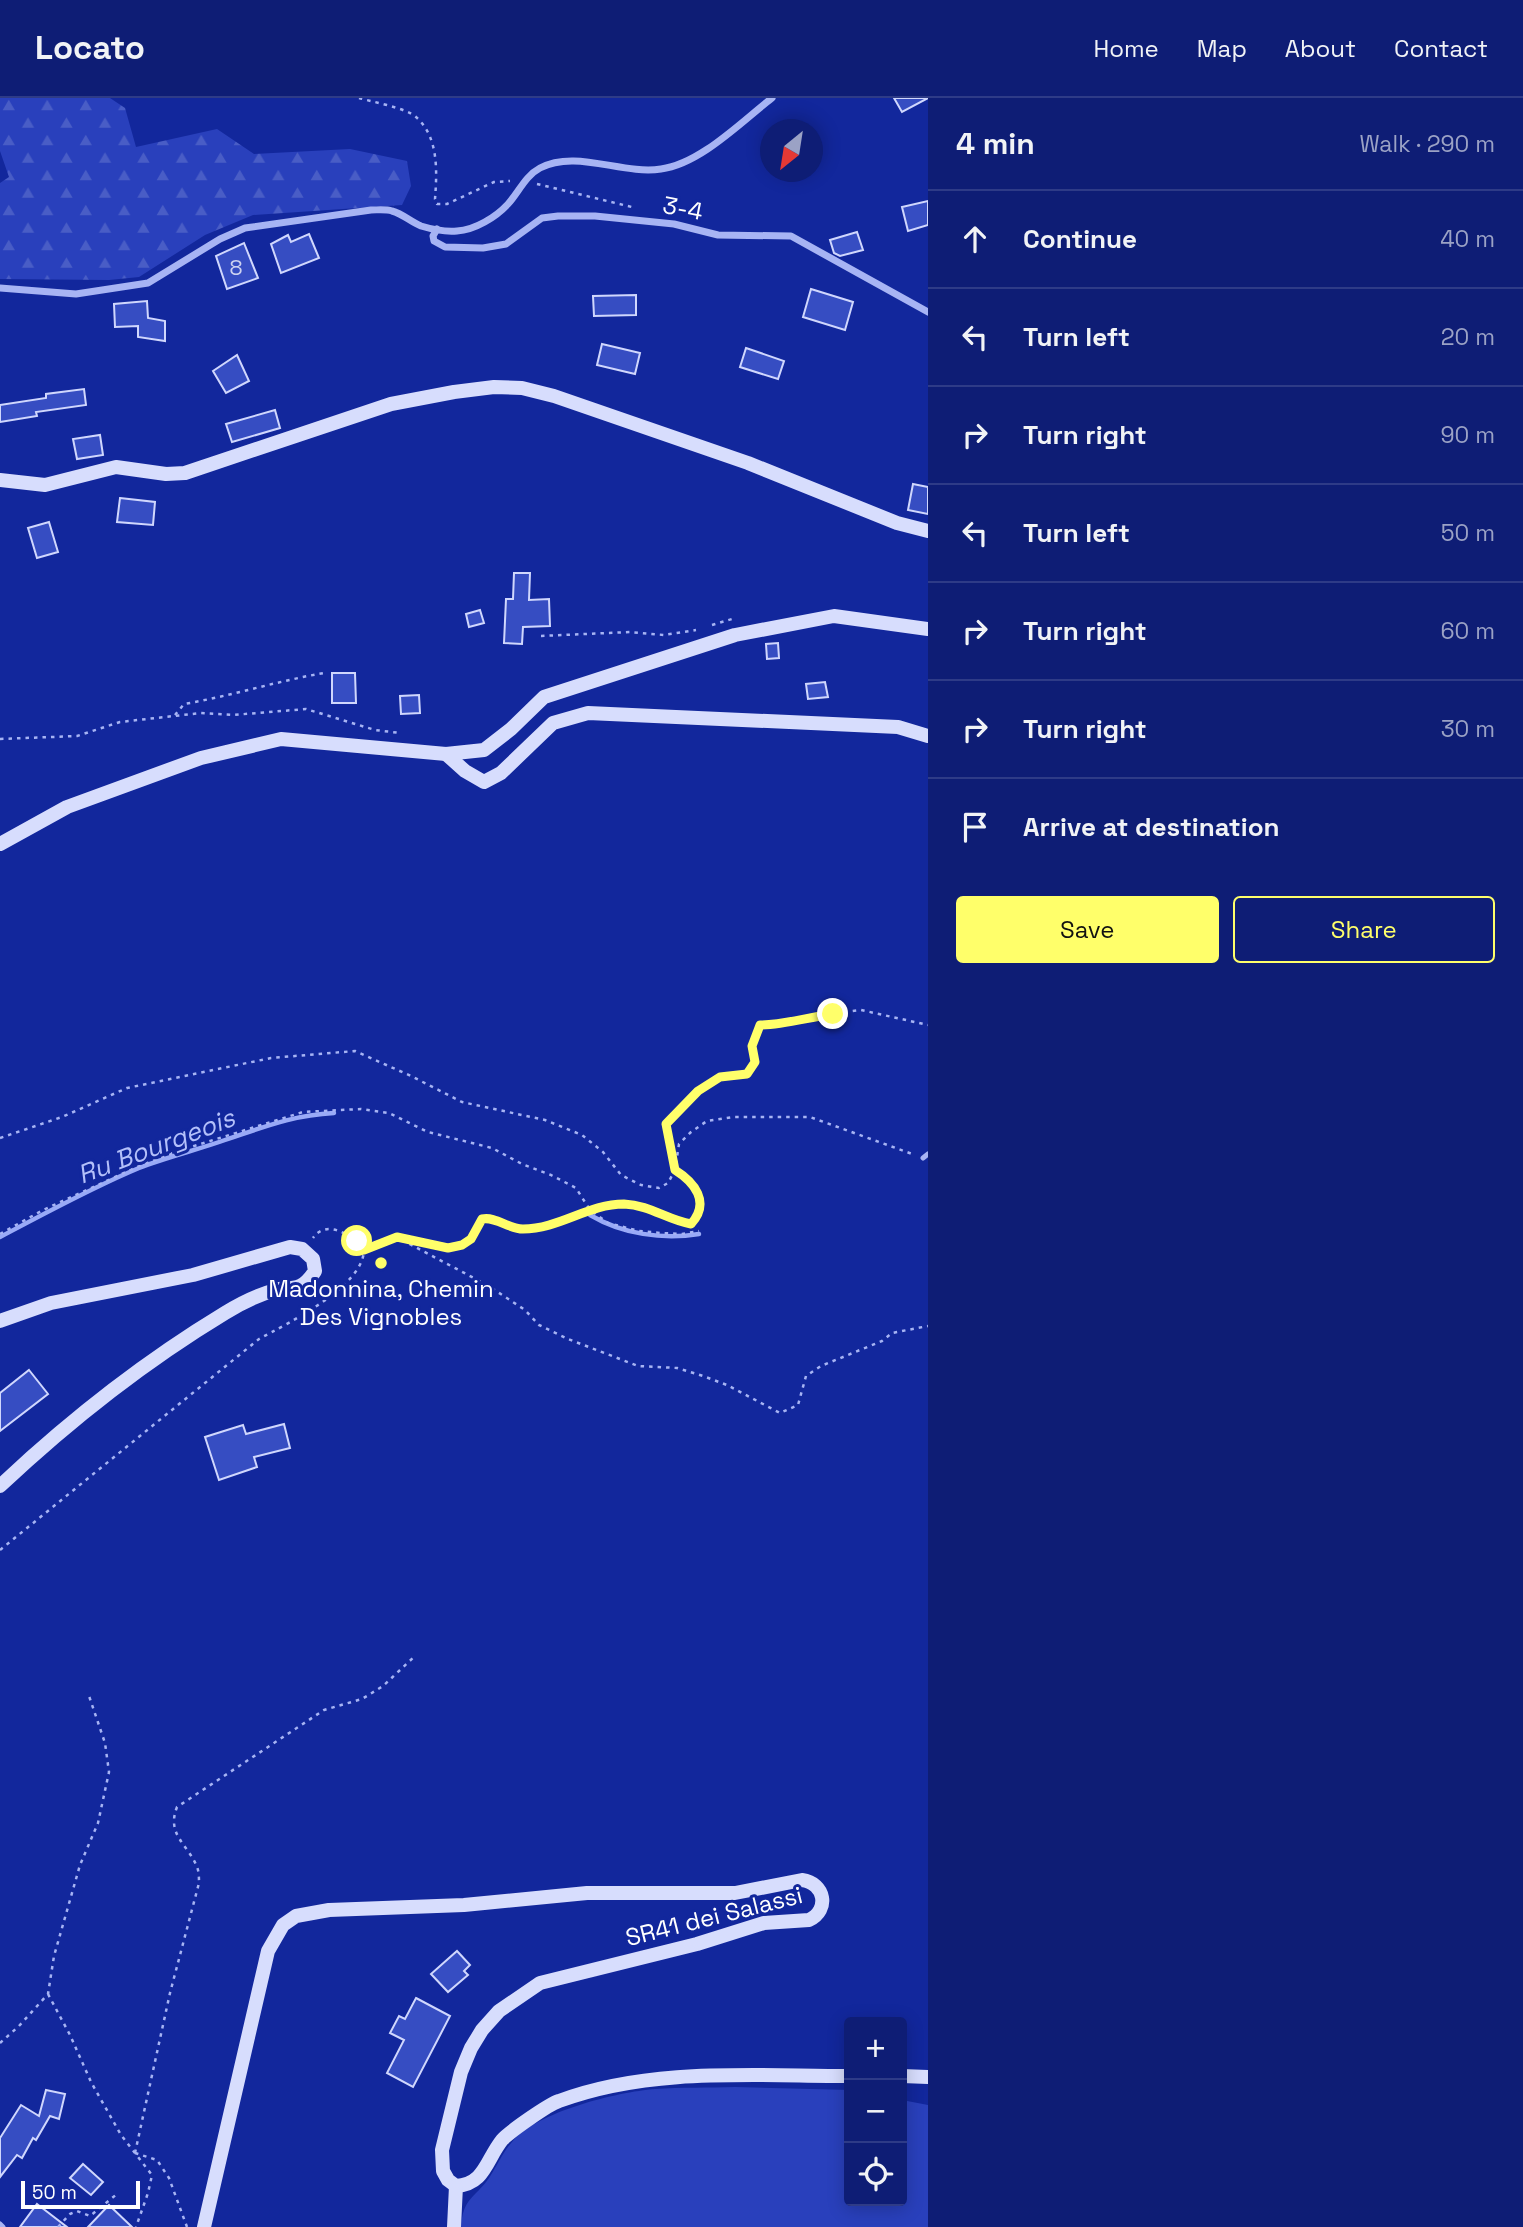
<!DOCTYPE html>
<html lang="en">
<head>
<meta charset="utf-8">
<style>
  :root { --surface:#0e1d75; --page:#1c2a7d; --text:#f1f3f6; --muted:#9ba2c5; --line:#2e3b87; --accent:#ffff6a }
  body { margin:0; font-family:"Space Grotesk",sans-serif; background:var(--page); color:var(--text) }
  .controls { position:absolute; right:21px; bottom:21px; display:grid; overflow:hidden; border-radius:7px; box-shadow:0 4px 18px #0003 }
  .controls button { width:63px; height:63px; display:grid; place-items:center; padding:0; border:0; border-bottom:2px solid var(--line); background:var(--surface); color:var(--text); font:35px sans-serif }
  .compass { position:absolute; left:760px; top:21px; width:63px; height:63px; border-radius:50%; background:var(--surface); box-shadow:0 4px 18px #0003; rotate:210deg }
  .scale { position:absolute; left:21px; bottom:18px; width:119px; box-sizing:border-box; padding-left:7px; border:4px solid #fff; border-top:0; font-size:19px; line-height:24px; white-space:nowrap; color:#fff; -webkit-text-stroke:5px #12279c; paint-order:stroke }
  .stop { position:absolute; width:21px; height:21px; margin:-16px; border:5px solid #ffff6a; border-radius:50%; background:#fff }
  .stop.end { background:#ffff6a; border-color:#fff; box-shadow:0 2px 7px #0008 }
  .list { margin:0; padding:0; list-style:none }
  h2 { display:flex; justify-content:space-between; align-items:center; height:91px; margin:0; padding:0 28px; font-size:30px }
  h2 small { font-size:23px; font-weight:400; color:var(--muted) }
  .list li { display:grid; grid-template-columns:46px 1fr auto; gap:21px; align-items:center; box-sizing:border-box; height:98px; padding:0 28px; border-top:2px solid var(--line) }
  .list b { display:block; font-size:26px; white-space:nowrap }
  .list em { font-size:23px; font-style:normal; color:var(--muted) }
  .actions { display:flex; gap:14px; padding:21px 28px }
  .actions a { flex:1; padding:16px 0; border:2px solid var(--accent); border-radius:7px; text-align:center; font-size:24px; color:var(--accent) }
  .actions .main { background:var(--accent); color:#111 }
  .icon { flex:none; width:38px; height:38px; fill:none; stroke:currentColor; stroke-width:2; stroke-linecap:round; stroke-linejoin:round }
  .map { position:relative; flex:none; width:928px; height:2129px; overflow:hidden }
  header { display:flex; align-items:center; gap:42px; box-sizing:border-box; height:98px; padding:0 35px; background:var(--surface); border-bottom:2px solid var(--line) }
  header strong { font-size:33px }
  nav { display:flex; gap:38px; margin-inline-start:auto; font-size:24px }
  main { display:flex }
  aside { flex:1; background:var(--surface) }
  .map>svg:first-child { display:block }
</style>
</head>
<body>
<header>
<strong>Locato</strong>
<nav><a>Home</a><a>Map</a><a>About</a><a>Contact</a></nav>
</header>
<main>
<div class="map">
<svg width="928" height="2129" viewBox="0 0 928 2129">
  <defs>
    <pattern id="forest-firs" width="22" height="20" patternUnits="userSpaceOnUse" patternTransform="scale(1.75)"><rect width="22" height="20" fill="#2940bc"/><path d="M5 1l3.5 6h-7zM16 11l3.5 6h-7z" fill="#495dc6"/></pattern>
  </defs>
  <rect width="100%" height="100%" fill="#12279c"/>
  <path fill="#2940bc" d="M735,1989L849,1992V2103H902V2002L928,2007V2129H461C463,2100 474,2101 489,2080C497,2068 503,2054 512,2044C536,2014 617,1994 655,1991C681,1989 709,1990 735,1989Z"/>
  <path fill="url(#forest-firs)" d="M0,0H110L125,10L136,49L217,31L254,56L350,51L407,63L411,88L402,107L253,117L205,137L139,179L109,182L0,181V85L9,79L0,53Z"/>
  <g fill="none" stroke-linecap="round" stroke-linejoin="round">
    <g stroke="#99aaf7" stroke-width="4.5">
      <path d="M590,1117C622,1136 663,1142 699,1136"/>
      <path d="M0,1139C46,1115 91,1090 139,1070C167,1059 197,1052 225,1042C264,1029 293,1017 334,1015"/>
    </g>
  </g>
  <g fill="#364dc2" stroke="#d0d7fd" stroke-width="2">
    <path d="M894,0H928L902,14Z"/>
    <path d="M928,103V127L908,133L902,109Z"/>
    <path d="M857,134L863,152L840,158L834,155L830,142Z"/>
    <path d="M309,136L319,160L281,175L271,146L288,137L291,144Z"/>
    <path d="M244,145L258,180L227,191L216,158Z"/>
    <path d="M811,191L853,204L845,232L803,219Z"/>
    <path d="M636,197V217L594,218L593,198Z"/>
    <path d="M147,203L148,220L165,223V243L138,239V228L115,229L114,206Z"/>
    <path d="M602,246L640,255L635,276L597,267Z"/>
    <path d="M746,250L784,263L778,281L740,269Z"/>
    <path d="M237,257L249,283L226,295L213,273Z"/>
    <path d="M84,291L86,307L36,314L37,318L0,324V307L46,300V296Z"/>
    <path d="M275,312L280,330L232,344L226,326Z"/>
    <path d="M100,337L103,357L77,361L73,341Z"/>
    <path d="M913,386L928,389V416L908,412Z"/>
    <path d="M120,400L155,404L153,427L117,424Z"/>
    <path d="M49,424L58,454L37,460L28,430Z"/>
    <path d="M514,475H530L529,502L549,501L550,528L523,529L522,546L504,545L506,501H513Z"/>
    <path d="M480,512L484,525L469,529L466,516Z"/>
    <path d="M778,545L779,560L767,561L766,546Z"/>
    <path d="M332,575H355L356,605H332Z"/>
    <path d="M825,584L828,599L808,601L806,586Z"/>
    <path d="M419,597L420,615L401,616L400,598Z"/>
    <path d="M29,1272L48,1296L0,1333V1295Z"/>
    <path d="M284,1326L290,1350L254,1359L257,1369L219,1382L205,1339L243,1327L246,1336Z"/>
    <path d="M457,1853L470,1867L464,1873L468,1877L448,1894L431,1876Z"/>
    <path d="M416,1900L450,1918L413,1989L387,1975L404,1942L390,1935L399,1918L405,1921Z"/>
    <path d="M46,1992L65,1996L59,2021L50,2018L36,2042L33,2040L22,2060L17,2057L0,2079V2040L21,2007L39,2018Z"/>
    <path d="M83,2066L103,2084L91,2097L70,2080Z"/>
    <path d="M37,2106L67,2129H20Z"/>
    <path d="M109,2107L132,2129H88Z"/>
  </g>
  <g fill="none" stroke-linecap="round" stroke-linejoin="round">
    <g stroke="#a7b4f4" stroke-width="2.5" stroke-dasharray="3.5 5" stroke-linecap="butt">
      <path d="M359,0C373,4 406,10 416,19C439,39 437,74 435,101L437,106H447L494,84L510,83"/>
      <path d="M537,86L636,110"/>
      <path d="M712,527L732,521"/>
      <path d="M541,538L630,534L664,537L696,532"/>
      <path d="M175,617L184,606C231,598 277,583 324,575"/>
      <path d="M0,641L77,638L120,624L201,615L233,617L306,611L375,632L400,635"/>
      <path d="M0,1040L62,1019L127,990L271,960L355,953L411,978L462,1004L545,1022L582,1037L603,1054L621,1077L641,1087L659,1090L668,1085L675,1072L679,1046L691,1034L707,1023L734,1019H810L915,1057"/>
      <path d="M0,1136L43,1112L137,1069L178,1053L303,1014L361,1011L389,1015L428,1034L492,1050L522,1066L551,1077L576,1090L590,1112L608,1125L639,1133L661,1135L682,1136L699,1133"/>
      <path d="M402,1142L487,1187L525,1212L539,1227L568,1241L638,1268L677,1270L703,1278L727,1287L780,1315L798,1307L806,1278L821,1268L882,1243L892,1235L928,1228"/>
      <path d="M364,1152C374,1148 384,1141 394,1139C416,1135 445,1162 468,1143C474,1138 477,1127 482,1121C496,1118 508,1131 523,1131C559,1131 588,1106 624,1106C649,1107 668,1122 692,1126C711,1104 694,1084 675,1072L666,1026L698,993L720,979L747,976L755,964L752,948L760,927H775L805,919L861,912L928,927"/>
      <path d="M0,1452L259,1241C288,1225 363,1189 364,1152C353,1138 327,1120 313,1140"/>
      <path d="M48,1896L70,1937L91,1984L121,2037L152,2077L148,2095L136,2129"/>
      <path d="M0,1945L19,1928L48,1896L54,1858L80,1767L98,1725L109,1674L105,1645L88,1595"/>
      <path d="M135,2055L170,1895L199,1785C199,1781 199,1773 197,1769C188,1746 166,1737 177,1709L324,1612L362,1601L383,1588L415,1558"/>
      <path d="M135,2055L157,2062L169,2080L187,2129"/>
      <path d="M58,2129L70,2116L77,2113L90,2118L117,2096"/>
    </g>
    <g stroke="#a7b4f4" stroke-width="5">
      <path d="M923,1060L928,1056"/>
      <path d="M0,2126L3,2129"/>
    </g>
    <g stroke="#a7b4f4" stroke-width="7">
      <path d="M437,131L433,138L434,143L445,149L483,150L506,146L542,120L558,118H595L674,126L718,137L791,138L928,214"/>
      <path d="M0,190L76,196L148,185L220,141L245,130L371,112C378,112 386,111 392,113C403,116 411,124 421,128C431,131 447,134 457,133C475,132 496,119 508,106C519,94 525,78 540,70C576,51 622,77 661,71C700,66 741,24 772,0"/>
    </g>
    <g stroke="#d7ddfd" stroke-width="14">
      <path d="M0,382L45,387L116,369L166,376L185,375L391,306L454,294L494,289L522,290L554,298L748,365L897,425L928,433"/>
      <path d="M446,656L465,673L484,684L501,675L553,625L588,615L898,629L928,638"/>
      <path d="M0,746L67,709L201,660L281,641L446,656L484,652L511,631L544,599L735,537L834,518L928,531"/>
      <path d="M0,1223L51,1205L193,1177L290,1149L302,1151L313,1161L315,1173C311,1179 307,1185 300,1188C293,1191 286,1190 279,1191C260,1196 241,1205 225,1215C144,1264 69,1323 0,1388"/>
      <path d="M902,1978L928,1979"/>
      <path d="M204,2129L268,1853L283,1827L296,1818L329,1812L464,1807L587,1795H735L802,1782C825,1785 830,1812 809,1822L764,1825L697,1846L540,1885L499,1913L482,1932L471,1950L461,1974L442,2052L443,2073L448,2082L456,2088C485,2086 486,2062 502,2042C509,2034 549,2006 559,2003C650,1969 754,1978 849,1978"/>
      <path d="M454,2129L456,2088"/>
    </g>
  </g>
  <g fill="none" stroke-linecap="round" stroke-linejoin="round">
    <path stroke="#ffff6a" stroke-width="9" d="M357,1143L364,1152L397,1139L448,1150L462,1147L471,1141L482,1121C496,1118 508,1131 523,1131C559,1131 588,1106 624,1106C650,1107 667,1122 691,1126C711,1104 694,1084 675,1072L666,1026L698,993L720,979L747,976L755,964L752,948L760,927C784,927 809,919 833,916"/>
  </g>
  <circle fill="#ffff6a" stroke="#12279c" stroke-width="2.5" cx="381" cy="1165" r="7"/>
  <g text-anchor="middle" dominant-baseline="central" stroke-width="6" stroke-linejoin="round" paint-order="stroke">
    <g font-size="21" fill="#cdd2f0">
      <text x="236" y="169">8</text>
    </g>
    <g font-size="24" fill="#fff" stroke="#12279c">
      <text transform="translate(683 110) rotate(11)">3-4</text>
      <text transform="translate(714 1818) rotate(-14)">SR41 dei Salassi</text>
    </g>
    <g font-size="24" fill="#fff" stroke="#12279c">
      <text x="381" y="1190">Madonnina, Chemin<tspan x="381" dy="28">Des Vignobles</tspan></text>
    </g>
    <g font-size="26" font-style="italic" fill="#b4c0fa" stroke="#12279c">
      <text transform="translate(156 1048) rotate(-21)">Ru Bourgeois</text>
    </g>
  </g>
</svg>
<div class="controls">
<button>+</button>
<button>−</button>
<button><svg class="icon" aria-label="locate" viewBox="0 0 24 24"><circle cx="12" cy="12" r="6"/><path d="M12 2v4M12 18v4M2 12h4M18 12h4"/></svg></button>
</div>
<svg class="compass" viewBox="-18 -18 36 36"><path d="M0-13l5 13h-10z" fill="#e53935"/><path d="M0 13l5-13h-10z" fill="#9ba2c5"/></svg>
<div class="scale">50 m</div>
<div class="stop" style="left:357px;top:1143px"></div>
<div class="stop end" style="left:833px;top:916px"></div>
</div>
<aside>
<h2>4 min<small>Walk · 290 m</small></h2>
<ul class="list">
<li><svg class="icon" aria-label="ahead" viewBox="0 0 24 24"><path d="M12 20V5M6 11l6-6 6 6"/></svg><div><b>Continue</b></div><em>40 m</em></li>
<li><svg class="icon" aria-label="left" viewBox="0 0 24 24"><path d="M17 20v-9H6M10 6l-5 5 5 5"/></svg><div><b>Turn left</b></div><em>20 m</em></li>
<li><svg class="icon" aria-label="right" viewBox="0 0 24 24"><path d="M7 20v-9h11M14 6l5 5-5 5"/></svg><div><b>Turn right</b></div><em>90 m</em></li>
<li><svg class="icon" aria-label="left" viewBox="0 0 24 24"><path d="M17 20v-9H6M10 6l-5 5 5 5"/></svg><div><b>Turn left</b></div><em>50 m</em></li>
<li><svg class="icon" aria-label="right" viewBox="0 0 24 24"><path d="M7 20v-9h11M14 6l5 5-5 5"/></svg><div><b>Turn right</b></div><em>60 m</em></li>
<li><svg class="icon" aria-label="right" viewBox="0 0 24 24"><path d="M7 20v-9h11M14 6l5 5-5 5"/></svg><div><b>Turn right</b></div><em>30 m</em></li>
<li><svg class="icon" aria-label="arrive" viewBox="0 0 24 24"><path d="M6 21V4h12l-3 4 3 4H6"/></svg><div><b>Arrive at destination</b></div></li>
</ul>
<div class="actions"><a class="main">Save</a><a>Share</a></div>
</aside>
</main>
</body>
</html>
